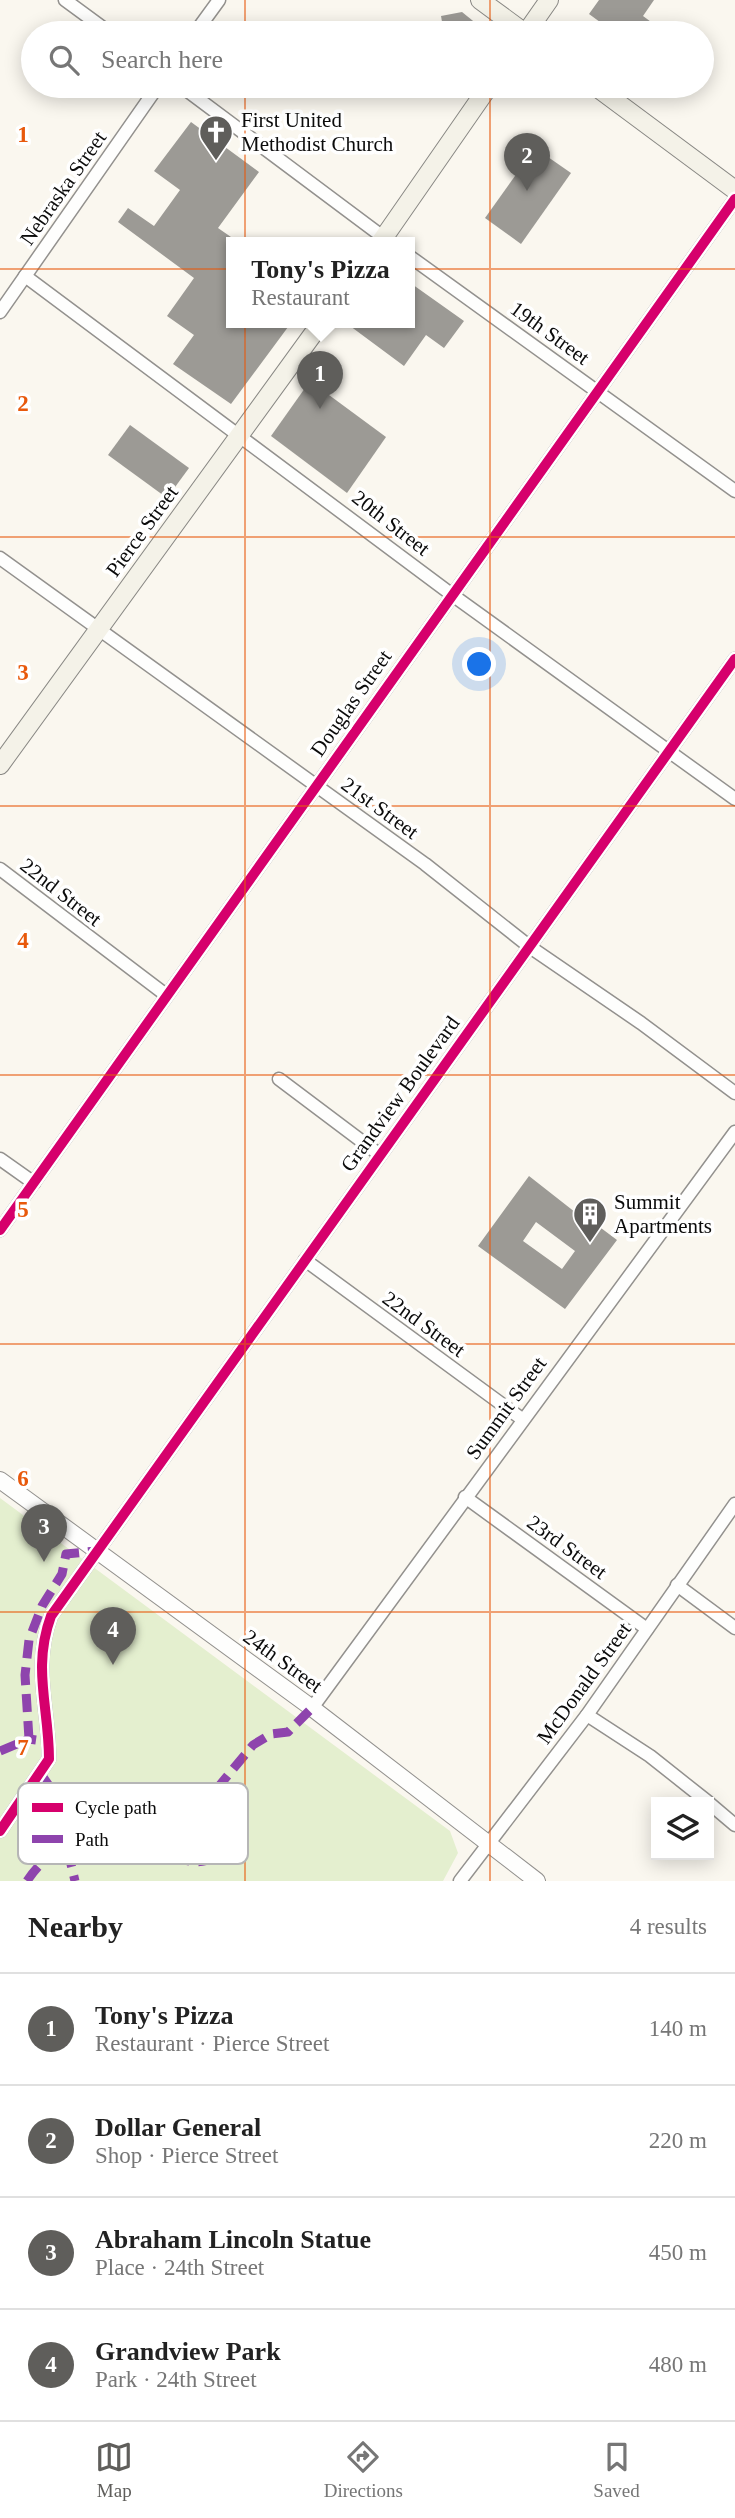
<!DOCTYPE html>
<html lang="en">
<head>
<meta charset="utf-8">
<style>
  :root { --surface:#fff; --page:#f6f6f6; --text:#222; --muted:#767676; --line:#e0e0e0; --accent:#5f5e5b }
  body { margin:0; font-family:"Times New Roman",serif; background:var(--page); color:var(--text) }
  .controls { position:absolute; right:21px; bottom:21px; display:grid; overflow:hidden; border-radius:0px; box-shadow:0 4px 18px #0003 }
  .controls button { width:63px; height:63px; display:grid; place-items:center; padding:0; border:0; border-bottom:2px solid var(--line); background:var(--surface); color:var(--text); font:35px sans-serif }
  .you { position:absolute; left:480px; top:665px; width:24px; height:24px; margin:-18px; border:5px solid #fff; border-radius:50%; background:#1a73e8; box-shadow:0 0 0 10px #1a73e833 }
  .badge { display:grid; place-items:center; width:46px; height:46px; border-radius:50%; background:var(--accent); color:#fff; font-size:23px; font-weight:700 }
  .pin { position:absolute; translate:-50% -58px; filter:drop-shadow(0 2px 4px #0008) }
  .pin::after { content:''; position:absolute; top:37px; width:24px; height:21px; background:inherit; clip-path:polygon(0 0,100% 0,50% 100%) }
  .popup { position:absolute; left:226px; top:237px; width:189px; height:91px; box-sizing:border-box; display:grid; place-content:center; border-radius:0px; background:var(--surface); filter:drop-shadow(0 2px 5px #0005); font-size:23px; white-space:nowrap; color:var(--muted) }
  .popup b { font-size:26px; color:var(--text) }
  .popup::after { content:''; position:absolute; left:50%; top:100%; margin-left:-14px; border:14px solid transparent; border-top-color:var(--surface) }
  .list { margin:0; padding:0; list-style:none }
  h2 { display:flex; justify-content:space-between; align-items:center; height:91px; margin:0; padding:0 28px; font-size:30px }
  h2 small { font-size:23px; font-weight:400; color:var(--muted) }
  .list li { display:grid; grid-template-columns:46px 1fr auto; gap:21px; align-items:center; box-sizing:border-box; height:112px; padding:0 28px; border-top:2px solid var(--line) }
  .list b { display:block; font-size:26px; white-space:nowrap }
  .list p { margin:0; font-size:23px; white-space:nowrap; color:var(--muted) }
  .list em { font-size:23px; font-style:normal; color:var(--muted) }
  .icon { flex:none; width:38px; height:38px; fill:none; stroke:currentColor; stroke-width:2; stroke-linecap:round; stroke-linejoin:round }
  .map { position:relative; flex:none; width:735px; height:1881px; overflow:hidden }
  .search { position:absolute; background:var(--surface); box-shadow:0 4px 18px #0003; left:21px; right:21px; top:21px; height:77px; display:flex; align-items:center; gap:18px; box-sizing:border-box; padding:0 24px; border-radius:38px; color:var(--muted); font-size:26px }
  .sheet { height:539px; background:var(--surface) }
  nav { display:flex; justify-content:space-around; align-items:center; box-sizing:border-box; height:98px; border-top:2px solid var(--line); background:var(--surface); font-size:19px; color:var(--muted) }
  nav a { display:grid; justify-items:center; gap:4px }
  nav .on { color:var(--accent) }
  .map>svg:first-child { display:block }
</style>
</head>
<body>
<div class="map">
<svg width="735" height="1881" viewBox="0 0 735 1881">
  <rect width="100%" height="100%" fill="#faf7ef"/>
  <path fill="#e4efcf" d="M0,1498L450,1831L458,1853L443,1881H0Z"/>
  <g fill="#9c9a95" fill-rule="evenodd">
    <path d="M599,0H654L643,16L666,33H615L589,14Z"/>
    <path d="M462,12L488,33H444L441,16Z"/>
    <path d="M191,122L259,172L218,228L231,237V323H291L231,404L173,364L194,335L167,316L194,278L118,222L128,208L154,226L180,190L154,171Z"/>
    <path d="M535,148L571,173L521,244L485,218Z"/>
    <path d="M409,282L464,321L444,348L426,335L404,366L346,323H409Z"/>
    <path d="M310,381L386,437L347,493L271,436Z"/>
    <path d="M130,425L189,468L167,498L108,455Z"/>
    <path d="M529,1176L594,1227L597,1225L617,1240L565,1309L478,1246ZM536,1222L575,1251L562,1269L523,1241Z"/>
  </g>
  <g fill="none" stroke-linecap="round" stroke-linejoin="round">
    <g stroke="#93918e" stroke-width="15">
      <g id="minor">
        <path d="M65,0L110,33"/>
        <path d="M195,33L219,0"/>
        <path d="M181,86L391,243"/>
        <path d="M409,256L735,491"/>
        <path d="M25,276L451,594L735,799"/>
        <path d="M0,312L158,86"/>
        <path d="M0,558L425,864L530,947L641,1023L735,1093"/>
        <path d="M0,869L166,995"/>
        <path d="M279,1079L380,1155"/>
        <path d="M0,1159L34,1183"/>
        <path d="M0,1230L735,199"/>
        <path d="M305,1260L522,1419"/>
        <path d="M465,1497L647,1629"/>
        <path d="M677,1585L735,1628"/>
        <path d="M312,1708L735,1132"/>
        <path d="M587,1715L650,1756L708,1802"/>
        <path d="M709,1803L735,1825"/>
        <path d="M0,1831L49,1759C49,1707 32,1668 51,1616L735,659"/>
        <path d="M460,1881L587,1715L735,1504"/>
      </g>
    </g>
    <g stroke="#93918e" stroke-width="18">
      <path id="tertiary" d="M0,1480L312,1708L537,1881"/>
    </g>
    <g stroke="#898884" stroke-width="20">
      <g id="secondary">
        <path d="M480,0L525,33"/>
        <path d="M526,33L549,0"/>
        <path d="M595,86L735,190"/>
        <path d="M380,243L489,86"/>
        <path d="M0,765L321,323"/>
      </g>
    </g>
    <use href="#minor" stroke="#fefefd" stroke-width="12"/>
    <use href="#tertiary" stroke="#fefefd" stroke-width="16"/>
    <use href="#secondary" stroke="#f4f2e8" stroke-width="18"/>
    <g stroke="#8e44ad" stroke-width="9" stroke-dasharray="18 9" stroke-linecap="butt">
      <path d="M29,1739L25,1675L29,1640L42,1606L62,1574L66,1554L96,1551"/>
      <path d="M0,1751L29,1739L36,1740"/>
      <path d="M41,1774L54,1793L75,1881"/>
      <path d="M27,1881C88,1790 184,1881 210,1858L214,1800L219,1786L253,1745L271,1734L288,1732L312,1708"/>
    </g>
    <g stroke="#fff" stroke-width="15">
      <g id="cycleway">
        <path d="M0,1230L735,199"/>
        <path d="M0,1831L49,1759C49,1707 32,1668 51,1616L735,659"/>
      </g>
    </g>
    <use href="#cycleway" stroke="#d6006c" stroke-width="10"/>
  </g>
  <path fill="none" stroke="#e8590c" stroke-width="2" stroke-opacity="0.55" d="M245,0V33M490,0V33M245,86V1881M490,86V1881M0,269H735M0,537H735M0,806H735M0,1075H735M0,1344H735M0,1612H735"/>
  <defs>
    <g id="church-pin" transform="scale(1.75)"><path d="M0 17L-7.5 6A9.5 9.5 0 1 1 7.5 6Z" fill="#5f5e5b" stroke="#fff"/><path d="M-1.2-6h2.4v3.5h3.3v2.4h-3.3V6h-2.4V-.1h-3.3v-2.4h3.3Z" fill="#fff"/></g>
    <g id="building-pin" transform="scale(1.75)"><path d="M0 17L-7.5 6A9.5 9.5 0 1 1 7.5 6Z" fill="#5f5e5b" stroke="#fff"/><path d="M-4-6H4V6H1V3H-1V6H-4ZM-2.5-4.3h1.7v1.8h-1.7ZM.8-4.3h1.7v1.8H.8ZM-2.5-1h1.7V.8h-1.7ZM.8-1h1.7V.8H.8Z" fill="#fff"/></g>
  </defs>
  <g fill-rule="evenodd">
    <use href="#church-pin" x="216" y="132"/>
    <use href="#building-pin" x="590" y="1214"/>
  </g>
  <g text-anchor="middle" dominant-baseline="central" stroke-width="7" stroke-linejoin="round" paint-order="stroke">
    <g font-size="21" fill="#0b0b0b" stroke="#fff" text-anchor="start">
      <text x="241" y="120">First United<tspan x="241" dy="24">Methodist Church</tspan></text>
      <text x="614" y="1202">Summit<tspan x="614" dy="24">Apartments</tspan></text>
    </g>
    <g font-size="21" fill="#0b0b0b" stroke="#fff">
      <text transform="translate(63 188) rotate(-55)">Nebraska Street</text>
      <text transform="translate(550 333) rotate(36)">19th Street</text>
      <text transform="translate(391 523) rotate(38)">20th Street</text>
      <text transform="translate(142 531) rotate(-54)">Pierce Street</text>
      <text transform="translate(351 703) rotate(-55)">Douglas Street</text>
      <text transform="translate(380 808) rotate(36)">21st Street</text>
      <text transform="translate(61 892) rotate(38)">22nd Street</text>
      <text transform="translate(400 1094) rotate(-54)">Grandview Boulevard</text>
      <text transform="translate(424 1324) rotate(36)">22nd Street</text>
      <text transform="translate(506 1408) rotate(-54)">Summit Street</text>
      <text transform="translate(567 1547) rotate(36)">23rd Street</text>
      <text transform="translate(283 1661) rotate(36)">24th Street</text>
      <text transform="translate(584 1683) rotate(-54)">McDonald Street</text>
    </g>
  </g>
  <rect x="18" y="1783" width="230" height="81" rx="10" fill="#fff" stroke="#b6b6b6" stroke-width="2"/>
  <rect x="32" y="1803" width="31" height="9" fill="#d6006c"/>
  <rect x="32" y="1835" width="31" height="8" fill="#8e44ad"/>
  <g font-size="19" fill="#0b0b0b">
    <text x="75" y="1814">Cycle path</text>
    <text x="75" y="1846">Path</text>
  </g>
  <g font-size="23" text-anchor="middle" font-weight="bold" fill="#e8590c" stroke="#fff" stroke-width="7" stroke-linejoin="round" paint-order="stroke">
    <text x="23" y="142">1</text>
    <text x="23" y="411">2</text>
    <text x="23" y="680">3</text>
    <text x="23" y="948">4</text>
    <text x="23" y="1217">5</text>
    <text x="23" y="1486">6</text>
    <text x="23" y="1755">7</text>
  </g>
</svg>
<div class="controls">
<button><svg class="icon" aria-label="layers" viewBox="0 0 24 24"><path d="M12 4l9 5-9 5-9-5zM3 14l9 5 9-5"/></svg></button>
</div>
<div class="you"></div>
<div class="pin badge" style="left:320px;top:409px">1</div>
<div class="popup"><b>Tony's Pizza</b>Restaurant</div>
<div class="pin badge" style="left:527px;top:191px">2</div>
<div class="pin badge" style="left:44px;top:1562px">3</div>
<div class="pin badge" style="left:113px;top:1665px">4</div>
<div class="search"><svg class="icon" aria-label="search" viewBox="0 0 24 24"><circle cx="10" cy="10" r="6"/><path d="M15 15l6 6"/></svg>Search here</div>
</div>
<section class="sheet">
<h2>Nearby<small>4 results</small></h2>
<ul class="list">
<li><span class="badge">1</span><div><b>Tony's Pizza</b><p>Restaurant · Pierce Street</p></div><em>140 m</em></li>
<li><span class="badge">2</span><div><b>Dollar General</b><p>Shop · Pierce Street</p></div><em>220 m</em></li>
<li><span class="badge">3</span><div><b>Abraham Lincoln Statue</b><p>Place · 24th Street</p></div><em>450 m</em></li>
<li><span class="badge">4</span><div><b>Grandview Park</b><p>Park · 24th Street</p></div><em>480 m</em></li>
</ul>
</section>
<nav>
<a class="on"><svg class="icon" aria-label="map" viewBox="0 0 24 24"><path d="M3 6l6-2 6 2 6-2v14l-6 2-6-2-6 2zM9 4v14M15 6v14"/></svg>Map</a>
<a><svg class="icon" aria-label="directions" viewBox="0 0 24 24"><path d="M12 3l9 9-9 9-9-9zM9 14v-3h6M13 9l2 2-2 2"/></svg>Directions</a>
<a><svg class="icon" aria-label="saved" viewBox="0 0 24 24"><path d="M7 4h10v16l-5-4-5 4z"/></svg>Saved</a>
</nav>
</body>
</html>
